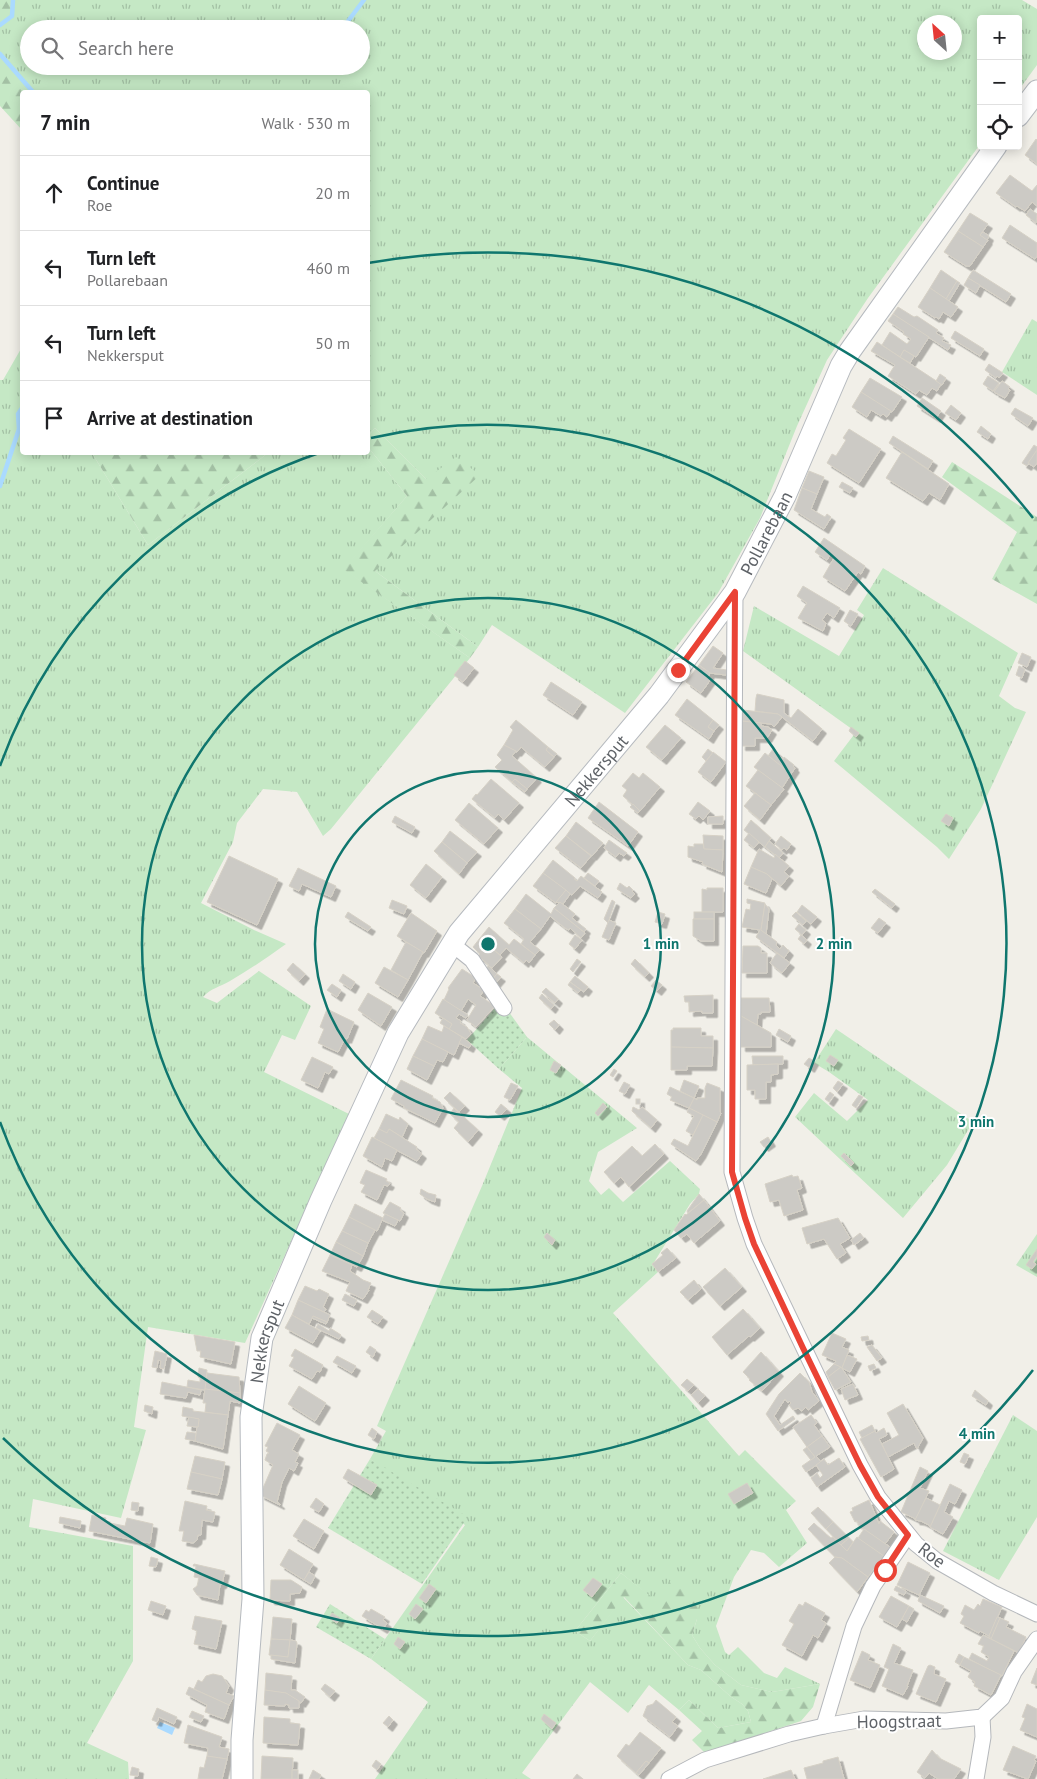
<!DOCTYPE html>
<html lang="en">
<head>
<meta charset="utf-8">
<style>
  :root { --surface:#fff; --page:#f6f6f6; --text:#202124; --muted:#757577; --line:#e0e0e0 }
  body { margin:0; font-family:"PT Sans",sans-serif; background:var(--page); color:var(--text) }
  .controls { position:absolute; right:15px; top:15px; display:grid; overflow:hidden; border-radius:5px; box-shadow:0 2px 12px #0003 }
  .controls button { width:45px; height:45px; display:grid; place-items:center; padding:0; border:0; border-bottom:1px solid var(--line); background:var(--surface); color:var(--text); font:25px sans-serif }
  .compass { position:absolute; left:917px; top:15px; width:45px; height:45px; border-radius:50%; background:var(--surface); box-shadow:0 2px 12px #0003; rotate:333deg }
  .stop { position:absolute; width:15px; height:15px; margin:-11px; border:4px solid #ea4335; border-radius:50%; background:#fff }
  .stop.end { background:#ea4335; border-color:#fff; box-shadow:0 1px 5px #0008 }
  .list { margin:0; padding:0; list-style:none }
  h2 { display:flex; justify-content:space-between; align-items:center; height:65px; margin:0; padding:0 20px; font-size:21px }
  h2 small { font-size:16px; font-weight:400; color:var(--muted) }
  .list li { display:grid; grid-template-columns:32px 1fr auto; gap:15px; align-items:center; box-sizing:border-box; height:75px; padding:0 20px; border-top:1px solid var(--line) }
  .list b { display:block; font-size:19px; white-space:nowrap }
  .list p { margin:0; font-size:16px; white-space:nowrap; color:var(--muted) }
  .list em { font-size:16px; font-style:normal; color:var(--muted) }
  .icon { flex:none; width:28px; height:28px; fill:none; stroke:currentColor; stroke-width:2; stroke-linecap:round; stroke-linejoin:round }
  .map { position:relative; flex:none; width:1037px; height:1779px; overflow:hidden }
  .search { position:absolute; background:var(--surface); box-shadow:0 2px 12px #0003; left:20px; top:20px; width:350px; height:55px; display:flex; align-items:center; gap:12px; box-sizing:border-box; padding:0 18px; border-radius:28px; color:var(--muted); font-size:19px }
  .panel { position:absolute; background:var(--surface); box-shadow:0 2px 12px #0003; left:20px; top:90px; width:350px; height:365px; border-radius:5px }
  .map>svg:first-child { display:block }
</style>
</head>
<body>
<div class="map">
<svg width="1037" height="1779" viewBox="0 0 1037 1779">
  <defs>
    <pattern id="grass-tufts" width="24" height="20" patternUnits="userSpaceOnUse" patternTransform="scale(1.25)"><rect width="24" height="20" fill="#c5e8c5"/><path d="M3 7l-1-3M5 7V3M7 7l1-3M15 17l-1-3M17 17v-4M19 17l1-3" fill="none" stroke="#a3c0a4"/></pattern>
    <pattern id="forest-firs" width="22" height="20" patternUnits="userSpaceOnUse" patternTransform="scale(1.25)"><rect width="22" height="20" fill="#c5e8c5"/><path d="M5 1l3.5 6h-7zM16 11l3.5 6h-7z" fill="#a3c0a4"/></pattern>
    <pattern id="garden-dots" width="8" height="8" patternUnits="userSpaceOnUse" patternTransform="scale(1.25)"><rect width="8" height="8" fill="#c5e8c5"/><path d="M2 2h.1M6 6h.1" fill="none" stroke="#a3c0a4" stroke-width="1.8" stroke-linecap="round"/></pattern>
    <filter id="shadow"><feDropShadow dx="4.5" dy="4.5" stdDeviation="0" flood-color="#0004"/></filter>
  </defs>
  <rect width="100%" height="100%" fill="#f1efe8"/>
  <g fill="url(#grass-tufts)" fill-rule="evenodd">
    <path d="M13,0H1022L1037,9V65L1018,91V19H981V143L868,298L827,360L797,426L760,518L718,593L625,713L492,625L478,647L375,571L426,479L375,428L368,436V92H33L0,54V25L12,16ZM924,22H954V52H924ZM29,29H361V66H29Z"/>
    <path d="M1032,319L1037,322V395L1002,372Z"/>
    <path d="M22,347V452L92,453L148,545L268,453L368,452V447L407,496L344,569L470,658L331,829L323,836L297,792L263,789L237,823L233,842L201,903L254,930L286,944C268,957 249,970 230,981C220,987 211,988 203,997L217,1003L259,971L311,1006L295,1040L282,1035L264,1072L349,1114L245,1343L148,1327L134,1427L146,1430L121,1518L33,1499L29,1527L133,1546V1661L87,1743L128,1762L129,1779H0V380H3Z"/>
    <path d="M883,568L1018,653L999,696L1015,708L1026,712L981,809L949,859L937,847L834,761L856,732L743,651L754,606L839,656L864,615L857,610Z"/>
    <path d="M836,1029L973,1122L947,1165L903,1218L795,1117L814,1093L847,1121L868,1100L829,1072L814,1063Z"/>
    <path d="M527,1037L637,1128L598,1152L589,1181L601,1195L609,1188L623,1202L670,1161L700,1189L699,1194L690,1204L653,1264L658,1272L613,1313L739,1456L745,1450L796,1501L786,1510L807,1543L779,1567L764,1553L751,1550L734,1577L716,1626L725,1652L729,1655L738,1647L764,1673L777,1678L785,1667L820,1684L772,1692L741,1685L715,1665L700,1648L692,1635L697,1619L658,1603L621,1573L575,1631L590,1641L623,1597L688,1665L701,1670L730,1696L742,1704L748,1711L751,1722L718,1728L689,1700L679,1710L649,1685L628,1713L590,1682L522,1773L531,1779H375L428,1702L371,1659L465,1525L370,1459L386,1431L377,1426L482,1186L522,1088L499,1069Z"/>
    <path d="M1037,1234V1277L1016,1265Z"/>
    <path d="M1013,1415L1037,1431V1517L999,1580L943,1551Z"/>
  </g>
  <g fill="url(#forest-firs)">
    <path d="M0,0H13L12,16L0,25Z"/>
    <path d="M0,54L33,92H22V130L0,106Z"/>
    <path d="M375,428L426,479L456,457L480,475L375,571L478,647L470,658L343,569L407,496L368,447V436Z"/>
    <path d="M92,453H268L148,545Z"/>
    <path d="M952,462L1037,517V604L992,579L1017,532L942,477Z"/>
    <path d="M621,1573L658,1602L673,1576L692,1588L699,1597L697,1619L692,1635L700,1648L715,1665L741,1685L772,1692L820,1684L813,1707L801,1721L705,1753L692,1740L702,1731L679,1710L689,1700L718,1728L751,1722L748,1711L742,1704L730,1696L701,1670L688,1665L624,1597L590,1641L575,1631Z"/>
  </g>
  <g fill="url(#garden-dots)">
    <path d="M501,1001L527,1037L499,1069L467,1040Z"/>
    <path d="M370,1459L468,1517L422,1584L328,1528Z"/>
    <path d="M330,1604L385,1639L371,1659L316,1627Z"/>
  </g>
  <path fill="#aadaff" d="M160,1722L175,1728L172,1735L157,1728Z"/>
  <g fill="none" stroke-linecap="round" stroke-linejoin="round">
    <g stroke="#aadaff" stroke-width="4.5">
      <path d="M0,25L12,16L13,0"/>
      <path d="M342,29L364,0"/>
      <path d="M0,54L33,92"/>
      <path d="M308,72L313,66"/>
      <path d="M0,486L19,429L18,414L22,408"/>
    </g>
  </g>
  <g fill="#cccac5" stroke="#d6d1c6" filter="url(#shadow)">
    <path d="M1036,139L1037,140V164L1025,155Z"/>
    <path d="M1010,175L1032,191L1037,185V206L1032,202L1025,211L1017,206L1016,207L996,193Z"/>
    <path d="M1030,209L1037,214L1036,223L1026,215Z"/>
    <path d="M970,213L988,224L980,235L988,240L983,247L958,231Z"/>
    <path d="M1010,225L1037,243V256L1035,259L1002,238Z"/>
    <path d="M958,231L983,247L970,266H966L944,252Z"/>
    <path d="M983,232L989,236L987,240L980,235Z"/>
    <path d="M941,270L957,281L946,299L930,288Z"/>
    <path d="M973,270L1011,294L1006,302L968,278Z"/>
    <path d="M968,278L980,285L976,293L964,285Z"/>
    <path d="M957,281L960,283L949,301L946,299Z"/>
    <path d="M930,288L958,307L951,317L943,312L939,319L936,317L935,318L918,307Z"/>
    <path d="M898,307L914,317L917,316L938,330L936,333L944,338L942,341L951,345L948,350L893,314Z"/>
    <path d="M893,314L929,337L916,357L904,350L900,357L882,345L890,332L907,344L911,339L903,334L904,332L888,321Z"/>
    <path d="M955,331L984,349L980,356L951,338Z"/>
    <path d="M877,342L941,384L937,391L932,388L927,395L919,390L916,394L888,376L895,365L871,351Z"/>
    <path d="M904,350L914,356L910,363L900,357Z"/>
    <path d="M989,364L1003,373L999,378L997,376L996,378L985,370Z"/>
    <path d="M940,374L946,378L942,385L936,381Z"/>
    <path d="M988,376L999,383L993,391L983,384Z"/>
    <path d="M870,378L902,397L892,412L861,392Z"/>
    <path d="M1002,381L1010,387L1008,389L1010,390L1005,398L994,392Z"/>
    <path d="M861,392L891,411L887,417L883,414L881,416L871,410L867,417L852,407Z"/>
    <path d="M922,398L941,411L936,418L917,406Z"/>
    <path d="M951,405L961,413L956,420L945,413Z"/>
    <path d="M1015,408L1033,418L1028,426L1011,414Z"/>
    <path d="M981,426L991,434L988,439L977,432Z"/>
    <path d="M849,429L881,449L859,483L827,463L832,454L836,456L846,440L843,438Z"/>
    <path d="M893,436L933,461L928,469L889,443Z"/>
    <path d="M1034,445L1037,447V450L1027,466L1022,463Z"/>
    <path d="M1037,450V463L1034,467L1028,463Z"/>
    <path d="M902,452L949,484L940,500L929,493L923,501L886,478Z"/>
    <path d="M809,471L824,477L817,494L802,488Z"/>
    <path d="M842,482L853,488L850,493L839,487Z"/>
    <path d="M802,488L817,494L811,509L825,517L827,514L831,517L824,529L794,510Z"/>
    <path d="M824,538L865,566L861,574L858,572L845,591L823,577L834,558L830,555L827,560L815,552Z"/>
    <path d="M803,586L840,608L834,618L827,613L822,620L826,623L823,631L798,618L807,603L797,596Z"/>
    <path d="M850,610L858,614L851,626L844,621Z"/>
    <path d="M713,646L723,653L713,668L727,670L726,675L710,673L699,665Z"/>
    <path d="M1022,653L1031,657L1027,667L1018,663Z"/>
    <path d="M465,661L474,668L463,682L454,675Z"/>
    <path d="M699,665L710,673L708,677L711,679L701,693L686,682Z"/>
    <path d="M1019,666L1025,669L1022,678L1016,675Z"/>
    <path d="M551,682L582,702L573,715L543,695Z"/>
    <path d="M757,694L784,700V713L791,718L798,709L822,729L813,741L778,714L755,711L756,698Z"/>
    <path d="M687,699L713,720L708,727L714,731L709,739L675,715Z"/>
    <path d="M743,710L778,714L782,717L774,727L771,724L742,721Z"/>
    <path d="M516,720L548,747L546,750L554,757L545,767L521,747L517,752L504,745L513,730L510,727Z"/>
    <path d="M713,720L719,725L714,731L708,727Z"/>
    <path d="M742,721L761,723V726L768,727L772,730L767,738H755V746H741Z"/>
    <path d="M665,725L681,738L662,760L646,747Z"/>
    <path d="M851,727L859,733L856,737L849,731Z"/>
    <path d="M504,745L516,751L512,756L537,778L527,789L515,779L512,782L495,767L502,760L497,755Z"/>
    <path d="M548,747L557,754L554,757L546,750Z"/>
    <path d="M708,749L713,753L706,761L702,757Z"/>
    <path d="M773,749L778,753L777,755L783,759L784,757L794,765L793,766L795,768L791,774L768,756Z"/>
    <path d="M713,752L726,762L711,782L698,772Z"/>
    <path d="M765,753L791,774L782,788L754,767Z"/>
    <path d="M758,770L784,789L771,805L746,786Z"/>
    <path d="M633,773L639,778L643,773L660,787L640,811L623,796L627,790L622,786Z"/>
    <path d="M491,779L519,803L504,820L498,814L495,818L472,799L476,794L477,795Z"/>
    <path d="M515,779L527,789L525,792L512,782Z"/>
    <path d="M755,793L771,805L760,820L744,806Z"/>
    <path d="M599,802L638,832L628,846L588,818Z"/>
    <path d="M698,802L710,811L703,820L699,816L696,819L689,814Z"/>
    <path d="M469,803L498,828L484,844L455,820Z"/>
    <path d="M633,804L640,811L638,813L630,807Z"/>
    <path d="M946,814L953,818L949,826L941,821Z"/>
    <path d="M395,816L415,827L412,833L392,822Z"/>
    <path d="M723,816V824H708V817Z"/>
    <path d="M751,820L771,838L765,847L744,830Z"/>
    <path d="M576,822L603,843L592,856L566,836Z"/>
    <path d="M450,831L477,852L467,863L442,842Z"/>
    <path d="M749,833L759,842L754,848L744,840Z"/>
    <path d="M703,835L723,836V850L704,849Z"/>
    <path d="M566,836L591,856L581,868L555,848Z"/>
    <path d="M781,836L791,844L787,850L784,848L782,850L775,844Z"/>
    <path d="M609,840L627,853L624,856L619,853L616,857L604,848Z"/>
    <path d="M769,841L783,853L779,858L765,847Z"/>
    <path d="M442,842L467,863L459,874L434,851Z"/>
    <path d="M694,844H703L704,849L723,850L722,872L702,864L703,862L688,857V846L694,847Z"/>
    <path d="M759,849L774,858L775,854L789,866L784,872L789,876L781,886L767,874L751,867Z"/>
    <path d="M229,856L278,879L257,925L207,902Z"/>
    <path d="M553,860L575,878L574,879L577,881L581,876L602,892L598,898L580,886L572,895L543,873Z"/>
    <path d="M426,864L442,877L426,898L410,885Z"/>
    <path d="M751,867L767,874L772,879L766,893L744,884Z"/>
    <path d="M298,868L336,886L331,897L302,884L299,891L289,886Z"/>
    <path d="M543,873L566,890L556,903L533,886Z"/>
    <path d="M588,873L599,881L595,886L584,878Z"/>
    <path d="M620,883L627,888L629,886L633,890L632,891L635,894L631,898L617,889Z"/>
    <path d="M707,888H723V912H702V889L707,890Z"/>
    <path d="M875,889L895,904L892,908L872,892Z"/>
    <path d="M566,890L570,894L563,904L556,902Z"/>
    <path d="M526,894L551,914L554,908L585,933L581,938L570,928L569,930L565,928L550,916L541,929L515,909Z"/>
    <path d="M747,899L765,903L761,930L777,942L776,945L780,949L783,945L789,951L784,958L756,937L760,930L742,927L746,909L750,910L751,904L747,903Z"/>
    <path d="M392,900L407,906L404,914L389,908Z"/>
    <path d="M612,900L615,902L608,923L604,919Z"/>
    <path d="M560,902L575,914L572,918L586,929L584,932L554,908Z"/>
    <path d="M765,904L769,909L766,934L761,930Z"/>
    <path d="M802,905L817,917L811,924L797,912Z"/>
    <path d="M515,909L541,929L530,942L540,950L535,955L521,944L524,939L504,923Z"/>
    <path d="M348,912L371,927L368,931L345,917Z"/>
    <path d="M658,912L665,914L662,924L655,922Z"/>
    <rect x="694" y="912" width="20" height="7"/>
    <path d="M796,912L806,921L803,925L792,916Z"/>
    <path d="M411,913L437,931L424,953L397,936Z"/>
    <path d="M879,918L886,923L878,933L871,928Z"/>
    <path d="M693,919H714V941H701L693,936Z"/>
    <path d="M609,920L616,923L609,940L602,937Z"/>
    <path d="M799,924L806,930L802,935L795,929Z"/>
    <path d="M489,927L509,945L514,939L535,955L529,963L526,960L524,963L506,948L500,955L480,938Z"/>
    <path d="M575,935L582,940L575,949L569,944Z"/>
    <path d="M801,935L807,940L804,944L798,939Z"/>
    <path d="M480,938L502,957L492,968L489,966L497,974L490,982L483,972L489,965L478,956L480,954L473,947Z"/>
    <path d="M406,942L423,952L408,980L391,970Z"/>
    <path d="M743,946H758L761,948V953H767V973H742Z"/>
    <path d="M777,953L790,963L782,973L770,963Z"/>
    <path d="M577,959L581,962L573,972L570,969Z"/>
    <path d="M635,959L649,973L645,977L631,964Z"/>
    <path d="M293,963L305,974L299,981L287,970Z"/>
    <path d="M384,967L408,980L398,997L375,983Z"/>
    <path d="M462,969L476,978L473,983L484,990L480,996L495,1006L476,1027L467,1020L476,1005L468,999L461,1011L444,1000L449,989L448,988Z"/>
    <path d="M343,974L355,982L351,989L339,981Z"/>
    <path d="M497,974L501,977L493,986L490,982Z"/>
    <path d="M575,976L588,987L584,992L570,982Z"/>
    <path d="M656,980L662,985L657,991L651,986Z"/>
    <path d="M570,982L581,990L578,993L568,985Z"/>
    <path d="M332,984L341,990L337,997L327,990Z"/>
    <path d="M546,988L558,999L555,1003L542,992Z"/>
    <path d="M368,993L392,1007L381,1026L358,1010Z"/>
    <path d="M542,994L554,1005L551,1009L539,998Z"/>
    <path d="M713,995V1013H702V1011L689,1012V1002H685L684,996Z"/>
    <path d="M741,998H769L770,1012H761V1014H758L757,1025L741,1016Z"/>
    <path d="M443,999L468,1015L466,1018L459,1014L456,1018L461,1021L460,1023L467,1027L471,1034L466,1039L449,1029L452,1024L435,1013Z"/>
    <path d="M327,1009L354,1022L347,1039L345,1038L338,1052L318,1043L324,1029L320,1027Z"/>
    <path d="M741,1016L771,1033V1047H741Z"/>
    <path d="M443,1018L452,1024L449,1029L440,1023Z"/>
    <path d="M554,1020L559,1025L555,1030L549,1024Z"/>
    <path d="M428,1026L442,1032L444,1026L462,1037L454,1055L422,1039Z"/>
    <path d="M673,1028H701V1036H713V1048L671,1047V1030H673Z"/>
    <path d="M779,1029L791,1036L788,1042L776,1035Z"/>
    <path d="M462,1037L471,1044L469,1048L459,1043Z"/>
    <path d="M422,1039L448,1052L443,1062L437,1060L434,1066L413,1056Z"/>
    <path d="M671,1047L713,1048L712,1066H687V1070H671Z"/>
    <path d="M830,1055L838,1060L834,1066L826,1061Z"/>
    <path d="M413,1056L434,1066L427,1080L407,1069Z"/>
    <path d="M752,1056H783V1064L753,1065Z"/>
    <path d="M312,1057L333,1067L329,1074L325,1072L318,1088L301,1080Z"/>
    <path d="M809,1058L814,1061L810,1068L804,1064Z"/>
    <path d="M554,1061L561,1065L556,1073L550,1070Z"/>
    <path d="M778,1064V1074L771,1075V1082H766V1099H755V1090H747V1065Z"/>
    <path d="M614,1069L617,1071L613,1077L610,1075Z"/>
    <path d="M401,1080L433,1096L432,1098L440,1102L443,1108L435,1123L404,1108V1106L391,1099Z"/>
    <path d="M684,1080L699,1086L694,1098L680,1091Z"/>
    <path d="M838,1081L843,1084L837,1092L833,1088Z"/>
    <path d="M624,1082L630,1085L625,1094L619,1091Z"/>
    <path d="M511,1083L518,1086L510,1100L504,1097Z"/>
    <path d="M707,1083L720,1088V1112L721,1113L717,1122L689,1108L694,1098L697,1100V1098H705V1088Z"/>
    <path d="M670,1087L694,1098L689,1108L670,1100L672,1097L667,1094Z"/>
    <path d="M450,1092L465,1106L459,1112L444,1098Z"/>
    <path d="M830,1092L834,1095L829,1102L825,1099Z"/>
    <path d="M859,1095L863,1097L856,1108L852,1105Z"/>
    <rect x="636" y="1099" width="4" height="5"/>
    <path d="M603,1103L607,1107L598,1116L595,1113Z"/>
    <path d="M501,1104L507,1109L500,1116L495,1112Z"/>
    <path d="M633,1107L639,1110L642,1107L657,1120L651,1128L632,1111Z"/>
    <path d="M454,1108L478,1130L468,1142L454,1128L459,1122L450,1114Z"/>
    <path d="M689,1108L703,1115L693,1135L686,1131L694,1116L687,1112Z"/>
    <path d="M386,1114L399,1120L400,1117L408,1124L402,1137L389,1129L387,1133L379,1129Z"/>
    <path d="M703,1115L717,1122L701,1154L696,1161L671,1144L674,1139L688,1146Z"/>
    <path d="M379,1129L387,1133L389,1129L417,1147L416,1149L422,1154L417,1161L374,1138Z"/>
    <path d="M372,1137L397,1150L392,1161L385,1158L382,1167L363,1156Z"/>
    <path d="M768,1137L771,1142L764,1147L760,1142Z"/>
    <path d="M655,1144L664,1154L629,1187L621,1177L614,1183L604,1172L632,1146L642,1156Z"/>
    <path d="M844,1153L854,1163L851,1166L841,1156Z"/>
    <path d="M366,1170L387,1179L386,1181L390,1183L388,1186L384,1185L377,1200L361,1192L365,1185L360,1183Z"/>
    <path d="M792,1175L793,1177L798,1176L802,1188L797,1190L803,1210L784,1216L779,1200L770,1202L765,1184Z"/>
    <path d="M421,1189L428,1193L436,1195L435,1202L427,1199L420,1194Z"/>
    <path d="M699,1194L704,1200L688,1213L687,1211Z"/>
    <path d="M704,1200L720,1221L694,1243L687,1234L681,1238L674,1230L685,1214L686,1215Z"/>
    <path d="M390,1202L401,1208L400,1210L404,1213L400,1221L383,1213Z"/>
    <path d="M355,1204L383,1218L377,1231L349,1217Z"/>
    <path d="M385,1214L398,1220L395,1226L382,1220Z"/>
    <path d="M349,1217L375,1230L368,1243L342,1231Z"/>
    <path d="M838,1218L850,1238L840,1244L846,1253L837,1259L824,1239L807,1244L802,1228Z"/>
    <path d="M342,1231L368,1243L363,1256L336,1242Z"/>
    <path d="M547,1233L555,1240L552,1245L544,1237Z"/>
    <path d="M860,1233L864,1238L854,1245L851,1240Z"/>
    <path d="M336,1242L363,1256L357,1267L330,1255Z"/>
    <path d="M667,1248L676,1258L658,1272L652,1264L663,1255L661,1253Z"/>
    <path d="M1037,1249V1256L1033,1262L1036,1264L1032,1269L1026,1265Z"/>
    <path d="M330,1255L352,1265L350,1271L363,1280L371,1283L368,1290H369L363,1299L346,1291L350,1282L322,1271Z"/>
    <path d="M725,1268L742,1287L720,1306L703,1287Z"/>
    <path d="M694,1280L701,1289L688,1300L680,1292Z"/>
    <path d="M305,1286L317,1291L319,1289L329,1294L323,1307L326,1309L324,1312L298,1300Z"/>
    <path d="M345,1294L357,1300L354,1306L342,1300Z"/>
    <path d="M298,1300L330,1315L327,1322L313,1316L309,1324L292,1315Z"/>
    <path d="M743,1309L760,1328L750,1337L749,1336L727,1355L712,1337Z"/>
    <path d="M372,1310L383,1317L378,1324L367,1317Z"/>
    <path d="M292,1315L320,1331L313,1343L285,1328Z"/>
    <path d="M313,1316L327,1322L326,1324L312,1318Z"/>
    <path d="M318,1324L329,1331L330,1328L338,1333L341,1335L339,1339L316,1328Z"/>
    <path d="M832,1333L846,1339L842,1347L849,1350L842,1368L834,1364L836,1361L822,1355Z"/>
    <path d="M194,1335L235,1342L231,1364L200,1357L201,1351H197Z"/>
    <path d="M868,1336L869,1340L862,1341L861,1337Z"/>
    <path d="M872,1345L882,1358L877,1361L867,1347Z"/>
    <path d="M370,1346L376,1350L373,1357L366,1352Z"/>
    <path d="M295,1349L323,1365L320,1372L317,1371L312,1379L289,1366L294,1357L291,1356Z"/>
    <path d="M155,1351L167,1354L164,1369L160,1368L161,1361L158,1360L157,1368L152,1367Z"/>
    <path d="M761,1352L779,1372L762,1391L749,1380L750,1379L743,1372Z"/>
    <path d="M847,1355L857,1359L850,1372L842,1368Z"/>
    <path d="M337,1356L356,1366L352,1373L333,1362Z"/>
    <path d="M834,1364L841,1367L828,1377L826,1372Z"/>
    <path d="M874,1364L876,1368L870,1371L868,1366Z"/>
    <path d="M841,1367L851,1382L835,1390L828,1377Z"/>
    <path d="M199,1368L207,1370L205,1390L187,1387L188,1380L200,1382V1378L198,1377Z"/>
    <path d="M207,1373L239,1377L240,1393L205,1389Z"/>
    <path d="M800,1373L809,1382L812,1392L819,1401L808,1410L806,1407L802,1411L798,1408L793,1410L789,1405L791,1403L789,1401L788,1403L785,1399L774,1416L780,1425L793,1416L795,1419L778,1431L766,1414L779,1394Z"/>
    <path d="M687,1379L694,1385L688,1391L681,1385Z"/>
    <path d="M162,1382L201,1390L200,1395L188,1392L186,1398L160,1394Z"/>
    <path d="M853,1384L858,1395L845,1400L841,1389Z"/>
    <path d="M299,1386L326,1403L315,1421L288,1404Z"/>
    <path d="M205,1389L240,1393V1403L230,1401L228,1415L205,1412L206,1403H203Z"/>
    <path d="M698,1389L705,1396L698,1403L691,1395Z"/>
    <path d="M975,1390L988,1401L986,1405L972,1396Z"/>
    <path d="M903,1404L923,1438L917,1449L914,1443L888,1457L882,1444L899,1435L887,1413Z"/>
    <path d="M145,1405L153,1407L152,1414L144,1411Z"/>
    <path d="M183,1407L193,1409V1411L228,1415L223,1449L195,1441L197,1427H198L199,1419L182,1416Z"/>
    <path d="M811,1415L817,1423L814,1425L822,1436L807,1447L793,1427Z"/>
    <path d="M189,1417L199,1419L198,1427L187,1426Z"/>
    <path d="M277,1423L300,1435L292,1450L299,1454L295,1462L298,1463L294,1471L289,1468L282,1482L277,1502L280,1504V1505L260,1495L273,1465L265,1460L267,1454L269,1453L266,1451L268,1447L265,1446Z"/>
    <path d="M872,1425L875,1431L862,1438L859,1432Z"/>
    <path d="M372,1428L377,1432L374,1439L368,1435Z"/>
    <path d="M884,1428L887,1435L879,1439L894,1469L881,1477L860,1439L875,1431L876,1433Z"/>
    <path d="M187,1432L196,1433L195,1441L185,1439Z"/>
    <path d="M822,1436L830,1447L816,1456L821,1462L806,1472L802,1466L815,1457L807,1447Z"/>
    <path d="M807,1447L815,1457L811,1460L803,1450Z"/>
    <path d="M964,1453L969,1455L965,1464L960,1462Z"/>
    <path d="M195,1456L225,1462L222,1479L191,1472Z"/>
    <path d="M839,1458L845,1467L817,1487L811,1478L817,1473L820,1478L823,1475L816,1465L824,1459L828,1465Z"/>
    <path d="M920,1467L928,1471L920,1488L929,1491L916,1519L901,1512Z"/>
    <path d="M348,1469L377,1485L371,1495L343,1478Z"/>
    <path d="M191,1472L222,1479L218,1495L187,1489Z"/>
    <path d="M747,1483L753,1493L734,1504L728,1494Z"/>
    <path d="M950,1484L962,1490L955,1504L949,1501L944,1512L953,1517L943,1534L930,1527Z"/>
    <path d="M316,1498L324,1504L319,1512L310,1507Z"/>
    <path d="M926,1498L940,1505L930,1527L929,1525L921,1521L915,1520Z"/>
    <path d="M869,1500L879,1524L880,1521L894,1532L885,1544L864,1529H861L857,1521L855,1522L850,1512L853,1511L852,1508Z"/>
    <path d="M185,1501L207,1506L206,1510L215,1512L213,1522L202,1520L201,1535H198L197,1540L193,1543L182,1541L184,1531H179Z"/>
    <path d="M132,1502L139,1503L138,1511L131,1510Z"/>
    <path d="M818,1507L833,1522L826,1529L811,1513Z"/>
    <path d="M92,1515L106,1518L105,1522L125,1526L127,1518L153,1524L150,1543L89,1531Z"/>
    <path d="M60,1517L81,1521L80,1528L59,1523Z"/>
    <path d="M304,1519L324,1531L314,1549L293,1536Z"/>
    <path d="M833,1522L849,1538L841,1545L826,1529Z"/>
    <path d="M814,1523L826,1534L831,1538L833,1537L847,1551L857,1537L884,1556L868,1577L842,1558L835,1557L808,1529Z"/>
    <path d="M864,1529L890,1547L884,1556L858,1538Z"/>
    <path d="M849,1538L853,1542L847,1551L841,1545Z"/>
    <path d="M289,1549L313,1564L304,1580L280,1565Z"/>
    <path d="M151,1557L158,1559L156,1567L149,1566Z"/>
    <path d="M835,1557L842,1558L868,1577L857,1592L829,1563Z"/>
    <path d="M908,1562L930,1573L919,1595L897,1585Z"/>
    <path d="M194,1564L225,1571L222,1584H220L218,1600L197,1595L193,1589L197,1586L199,1578L194,1577L196,1566H193Z"/>
    <path d="M309,1572L315,1576L311,1584L304,1580Z"/>
    <path d="M593,1578L602,1584L592,1597L583,1590Z"/>
    <path d="M271,1580H291L302,1587L300,1593L290,1594V1601L270,1600Z"/>
    <path d="M429,1584L436,1589L426,1603L419,1598Z"/>
    <path d="M896,1586L906,1591L904,1595L894,1590Z"/>
    <path d="M920,1595L944,1606L940,1613L918,1601Z"/>
    <path d="M891,1596L909,1606L897,1627L879,1617Z"/>
    <path d="M983,1599L1002,1607L989,1636L980,1631L979,1633L960,1623L964,1616L961,1614L965,1605L974,1610L978,1604L980,1606Z"/>
    <path d="M151,1601L166,1606L163,1615L148,1610Z"/>
    <path d="M805,1602L825,1613L821,1620L826,1623L818,1638L813,1635L802,1656L782,1645L794,1624L789,1621L799,1604L803,1606Z"/>
    <path d="M416,1604L423,1609L415,1619L409,1614Z"/>
    <path d="M909,1606L914,1609L907,1622L902,1619Z"/>
    <path d="M371,1609L385,1617L383,1620L387,1623L383,1629L362,1616L366,1610L369,1612Z"/>
    <path d="M332,1613L340,1618L337,1623L329,1618Z"/>
    <path d="M195,1616L222,1621L216,1649L194,1644L197,1631L192,1629Z"/>
    <path d="M273,1617L292,1619L290,1640L271,1639Z"/>
    <path d="M997,1617L1000,1618L991,1639L989,1636Z"/>
    <path d="M1000,1618L1009,1622L1006,1627L1026,1637L1019,1653L991,1639Z"/>
    <path d="M983,1635L1014,1651L1002,1676L969,1659L972,1653L987,1661L989,1657L981,1652L984,1646L978,1644Z"/>
    <path d="M398,1637L405,1642L400,1649L394,1644Z"/>
    <path d="M271,1639L290,1640L288,1657L269,1655Z"/>
    <path d="M290,1640L296,1641L297,1643L295,1663L271,1659V1655L288,1657Z"/>
    <path d="M893,1644L901,1648L894,1663L913,1670L907,1686H908L903,1695L882,1686L889,1669L884,1667Z"/>
    <path d="M862,1651L870,1655L868,1660L880,1665L870,1688L850,1680Z"/>
    <path d="M959,1654L964,1657L960,1665L955,1662Z"/>
    <path d="M964,1657L1001,1675L991,1695L974,1686L975,1682L968,1677L971,1671L960,1665Z"/>
    <path d="M930,1665L935,1667L934,1674L946,1679L936,1702L916,1694L928,1666Z"/>
    <path d="M1037,1668V1685L1031,1683Z"/>
    <path d="M266,1673L292,1676L291,1690H295L305,1697L301,1703L286,1693L265,1690Z"/>
    <path d="M213,1674L222,1676L229,1686L226,1693L234,1696L229,1705L194,1689L198,1680L202,1682L206,1676Z"/>
    <path d="M325,1684L335,1691L330,1697L321,1689Z"/>
    <path d="M189,1687L229,1705L224,1719L205,1712L207,1705L186,1694Z"/>
    <path d="M265,1690L286,1693L299,1701V1708H289V1705L285,1704V1706L264,1705Z"/>
    <path d="M656,1700L676,1717L672,1722L678,1726L670,1737L643,1716L647,1706L653,1704Z"/>
    <path d="M1027,1704L1037,1709V1737L1020,1730L1025,1718L1022,1717Z"/>
    <path d="M157,1708L177,1717L174,1724L159,1717L157,1722L152,1720Z"/>
    <path d="M192,1711L204,1716L201,1722L189,1717Z"/>
    <path d="M544,1714L556,1723L552,1729L541,1719Z"/>
    <path d="M389,1716L393,1720L388,1727L383,1723Z"/>
    <path d="M264,1717L290,1719V1723L300,1724L298,1745L263,1743Z"/>
    <path d="M188,1725L222,1737L219,1747L229,1749L227,1759L207,1756L208,1748L184,1743Z"/>
    <path d="M640,1732L661,1748L649,1763L646,1761L636,1773L617,1756L626,1744L629,1746Z"/>
    <path d="M1013,1746L1036,1756L1034,1760L1036,1761L1028,1779L1003,1770Z"/>
    <path d="M932,1750L939,1758L961,1769L954,1779H938L929,1773L925,1778L917,1772Z"/>
    <path d="M207,1756L227,1759L222,1779H198L200,1767L204,1768Z"/>
    <path d="M262,1756L293,1758L292,1779H261Z"/>
    <path d="M838,1757L844,1779H807L804,1768L823,1763V1761Z"/>
    <path d="M376,1760L381,1764L377,1770L372,1766Z"/>
    <path d="M646,1761L649,1763L639,1775L636,1773Z"/>
    <path d="M132,1767L139,1769L138,1776L130,1775Z"/>
    <rect x="292" y="1770" width="6" height="9"/>
    <path d="M313,1770L321,1775L319,1779H309Z"/>
    <path d="M791,1770L795,1779H763Z"/>
    <path d="M577,1774L583,1779H573Z"/>
  </g>
  <g fill="none" stroke-linecap="round" stroke-linejoin="round">
    <g stroke="#b5b8bc" stroke-width="17">
      <g id="street">
        <path d="M735,592L732,1172L745,1218L754,1244L860,1465L878,1497L916,1544L937,1561L993,1593L1037,1614"/>
        <path d="M452,944L472,960L504,1008"/>
        <path d="M824,1726L854,1626L873,1586L908,1535"/>
        <path d="M669,1779L705,1760L789,1734L824,1726L864,1719L946,1721L982,1717L1002,1698L1014,1672L1037,1639"/>
        <path d="M976,1779L983,1737L982,1717"/>
      </g>
    </g>
    <g stroke="#b6babf" stroke-width="23">
      <g id="secondary">
        <path d="M1018,116L1037,91"/>
        <path id="s1" d="M242,1779V1740L253,1599L251,1417L262,1338L321,1200L398,1033L459,933L659,695L735,592L785,496L841,366L850,351L996,146"/>
      </g>
    </g>
    <use href="#street" stroke="#fff" stroke-width="15"/>
    <use href="#secondary" stroke="#fff" stroke-width="21"/>
  </g>
  <g fill="none" stroke-linecap="round" stroke-linejoin="round">
    <path stroke="#ea4335" stroke-width="6" d="M678,670L735,592L732,1172L745,1218L754,1244L803,1348L860,1465L878,1497L908,1535L885,1570"/>
  </g>
  <g fill="none" stroke="#0f766e" stroke-width="2.5">
    <circle cx="488" cy="944" r="173"/>
    <circle cx="488" cy="944" r="346"/>
    <path d="M0 766A519 519 0 0 1 319 453M371 438A519 519 0 1 1 0 1122"/>
    <path d="M1033 1370A692 692 0 0 1 3 1438M368 263A692 692 0 0 1 1033 518"/>
  </g>
  <g text-anchor="middle" dominant-baseline="central" stroke-width="4" stroke-linejoin="round" paint-order="stroke">
    <g font-size="18" fill="#5f6368" stroke="#fff">
      <text stroke="none"><textPath href="#s1" startOffset="1399">Pollarebaan</textPath></text>
      <text stroke="none"><textPath href="#s1" startOffset="1106">Nekkersput</textPath></text>
      <text stroke="none"><textPath href="#s1" startOffset="440">Nekkersput</textPath></text>
      <text transform="translate(932 1555) rotate(37)">Roe</text>
      <text transform="translate(899 1721) rotate(-1)">Hoogstraat</text>
    </g>
  </g>
  <circle cx="488" cy="944" r="8" fill="#0f766e" stroke="#fff" stroke-width="2.5"/>
  <g font-size="15" text-anchor="middle" font-weight="bold" fill="#0f766e" stroke="#fff" stroke-width="4" stroke-linejoin="round" paint-order="stroke">
    <text x="661" y="949">1 min</text>
    <text x="834" y="949">2 min</text>
    <text x="976" y="1127">3 min</text>
    <text x="977" y="1439">4 min</text>
  </g>
</svg>
<div class="controls">
<button>+</button>
<button>−</button>
<button><svg class="icon" aria-label="locate" viewBox="0 0 24 24"><circle cx="12" cy="12" r="6"/><path d="M12 2v4M12 18v4M2 12h4M18 12h4"/></svg></button>
</div>
<svg class="compass" viewBox="-18 -18 36 36"><path d="M0-13l5 13h-10z" fill="#e53935"/><path d="M0 13l5-13h-10z" fill="#757577"/></svg>
<div class="stop" style="left:885px;top:1570px"></div>
<div class="stop end" style="left:678px;top:670px"></div>
<div class="search"><svg class="icon" aria-label="search" viewBox="0 0 24 24"><circle cx="10" cy="10" r="6"/><path d="M15 15l6 6"/></svg>Search here</div>
<section class="panel">
<h2>7 min<small>Walk · 530 m</small></h2>
<ul class="list">
<li><svg class="icon" aria-label="ahead" viewBox="0 0 24 24"><path d="M12 20V5M6 11l6-6 6 6"/></svg><div><b>Continue</b><p>Roe</p></div><em>20 m</em></li>
<li><svg class="icon" aria-label="left" viewBox="0 0 24 24"><path d="M17 20v-9H6M10 6l-5 5 5 5"/></svg><div><b>Turn left</b><p>Pollarebaan</p></div><em>460 m</em></li>
<li><svg class="icon" aria-label="left" viewBox="0 0 24 24"><path d="M17 20v-9H6M10 6l-5 5 5 5"/></svg><div><b>Turn left</b><p>Nekkersput</p></div><em>50 m</em></li>
<li><svg class="icon" aria-label="arrive" viewBox="0 0 24 24"><path d="M6 21V4h12l-3 4 3 4H6"/></svg><div><b>Arrive at destination</b></div></li>
</ul>
</section>
</div>
</body>
</html>
